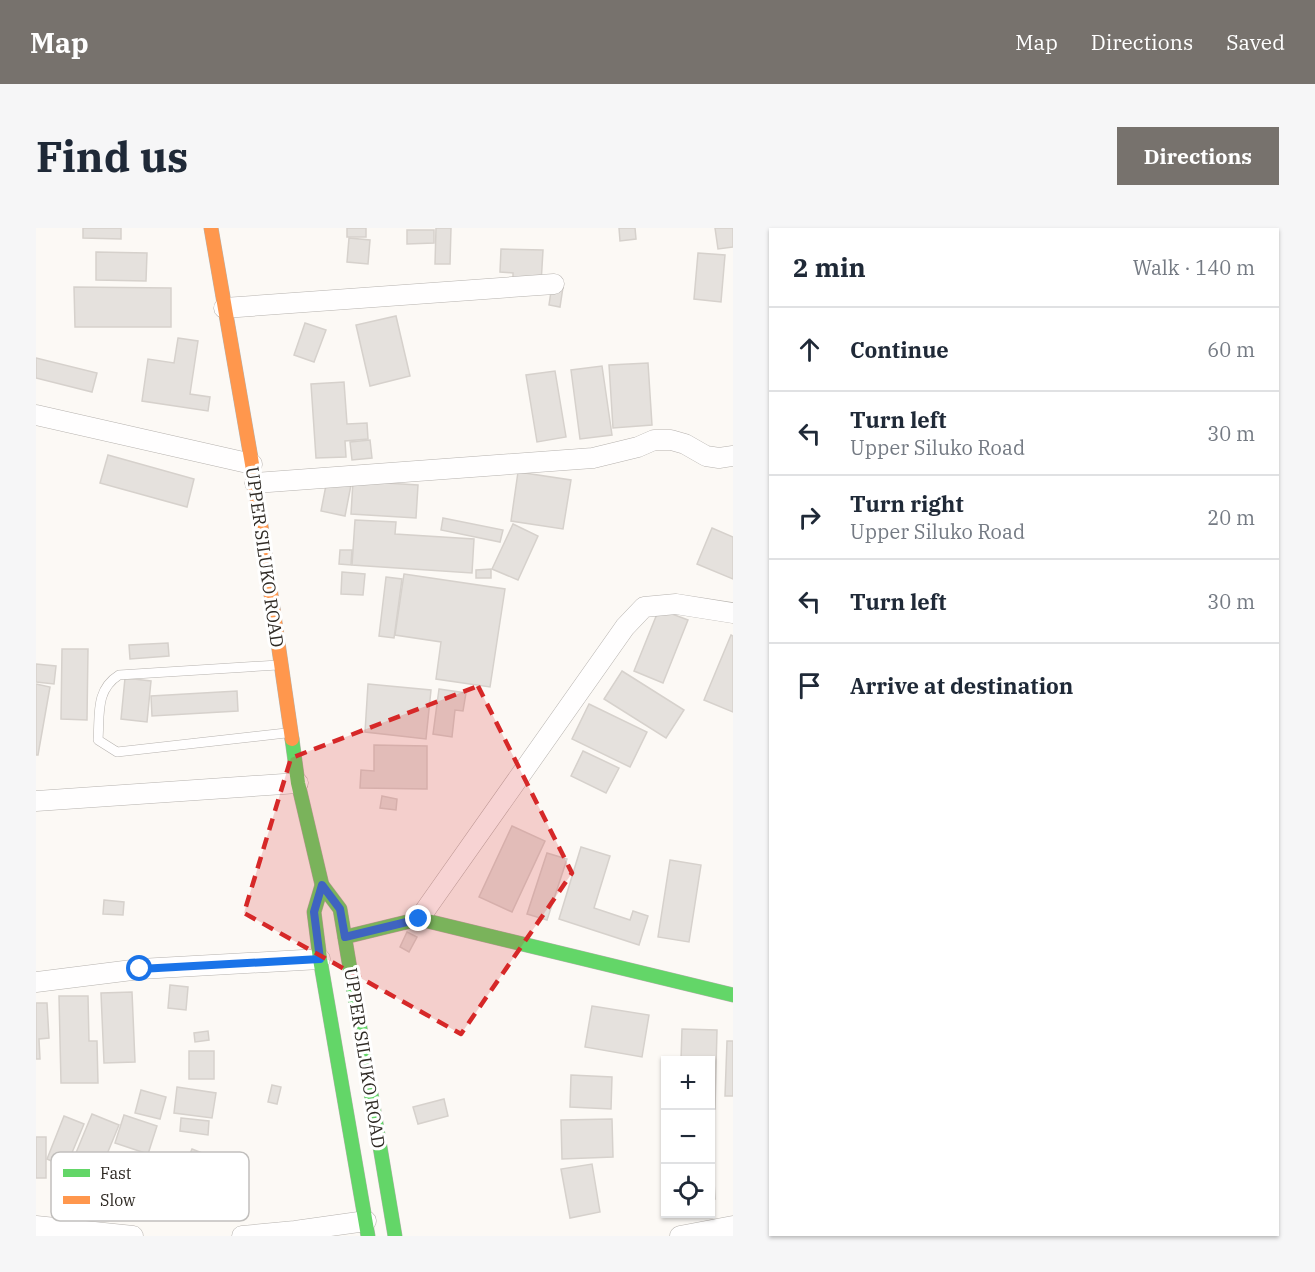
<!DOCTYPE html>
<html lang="en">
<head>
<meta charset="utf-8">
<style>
  :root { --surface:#fff; --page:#f6f6f7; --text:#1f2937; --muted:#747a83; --line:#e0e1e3; --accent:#77726d }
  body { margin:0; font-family:"IBM Plex Serif",serif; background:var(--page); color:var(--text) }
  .controls { position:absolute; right:18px; bottom:18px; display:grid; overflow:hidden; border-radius:0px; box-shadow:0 2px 4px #0004 }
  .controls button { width:54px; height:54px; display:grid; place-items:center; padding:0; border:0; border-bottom:2px solid var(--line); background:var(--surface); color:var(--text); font:30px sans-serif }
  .stop { position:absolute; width:18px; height:18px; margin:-14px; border:4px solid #1a73e8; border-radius:50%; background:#fff }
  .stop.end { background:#1a73e8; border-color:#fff; box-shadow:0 2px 6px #0008 }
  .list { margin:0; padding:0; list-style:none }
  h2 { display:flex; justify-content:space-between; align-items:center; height:78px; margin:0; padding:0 24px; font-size:26px }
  h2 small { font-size:20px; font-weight:400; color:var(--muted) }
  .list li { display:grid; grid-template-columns:39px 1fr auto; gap:18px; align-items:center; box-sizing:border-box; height:84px; padding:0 24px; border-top:2px solid var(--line) }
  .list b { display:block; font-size:22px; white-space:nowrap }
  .list p { margin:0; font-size:20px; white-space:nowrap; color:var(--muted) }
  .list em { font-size:20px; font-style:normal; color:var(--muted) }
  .icon { flex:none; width:33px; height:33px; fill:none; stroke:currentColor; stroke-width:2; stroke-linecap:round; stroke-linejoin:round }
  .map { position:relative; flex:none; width:697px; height:1008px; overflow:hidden; border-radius:0px }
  header { display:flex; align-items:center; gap:36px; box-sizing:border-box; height:84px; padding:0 30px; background:var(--accent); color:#fff }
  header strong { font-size:28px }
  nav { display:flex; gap:33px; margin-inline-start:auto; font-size:21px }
  .intro { display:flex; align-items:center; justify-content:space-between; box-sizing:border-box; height:144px; padding:0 36px }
  h1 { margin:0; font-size:42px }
  .button { padding:15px 27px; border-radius:0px; background:var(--accent); color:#fff; font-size:21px; font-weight:700 }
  main { display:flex; gap:36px; padding:0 36px }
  aside { flex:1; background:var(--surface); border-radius:0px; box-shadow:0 2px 4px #0004 }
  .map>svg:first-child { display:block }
</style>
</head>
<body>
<header>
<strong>Map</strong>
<nav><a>Map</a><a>Directions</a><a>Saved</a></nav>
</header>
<div class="intro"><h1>Find us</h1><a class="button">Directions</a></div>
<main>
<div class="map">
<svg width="697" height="1008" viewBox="0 0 697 1008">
  <rect width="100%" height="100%" fill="#fcf9f5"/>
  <g fill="#e5e1dd" stroke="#d6d1cc" stroke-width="1.5">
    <path d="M47,0H85V11L47,10Z"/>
    <rect x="311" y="0" width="19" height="9"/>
    <path d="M400,0H415L414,36H399Z"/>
    <path d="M583,0H599L600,11L584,13Z"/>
    <path d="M679,0H697V19L682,21Z"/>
    <path d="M371,2H398V15L371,16Z"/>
    <path d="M313,10L334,12L332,36L311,34Z"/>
    <path d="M465,21L507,22L505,56L477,55V45L464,44Z"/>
    <path d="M60,24L111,25L110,53L60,52Z"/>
    <path d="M662,25L689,27L685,74L658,71Z"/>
    <path d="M516,57L527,59L524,79L513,77Z"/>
    <path d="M38,59L135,60V99H39Z"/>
    <path d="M360,88L374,148L334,158L320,97Z"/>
    <path d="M269,95L290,102L278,134L258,127Z"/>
    <path d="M142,110L162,113L154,166L174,169L172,183L106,173L112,131L138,135Z"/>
    <path d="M0,130L61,145L56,164L0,150Z"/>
    <path d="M612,135L616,197L577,200L573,137Z"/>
    <path d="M566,138L576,207L544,211L535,142Z"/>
    <path d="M519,143L530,209L501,214L490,147Z"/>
    <path d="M308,154L311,196L331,195L332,211L309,213L310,229L280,230L275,156Z"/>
    <path d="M334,212L336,230L316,232L314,214Z"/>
    <path d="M72,227L158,251L151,279L64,255Z"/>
    <path d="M482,244L535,252L527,301L475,293Z"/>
    <path d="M291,252L315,257L309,288L285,283Z"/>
    <path d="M317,253L382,257L380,290L315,286Z"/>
    <path d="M407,290L467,302L464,314L405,302Z"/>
    <path d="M319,292L360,294L359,306L438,311L436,345L316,337Z"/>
    <path d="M477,296L502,308L482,352L456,341Z"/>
    <path d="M676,300L697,309V351L661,336Z"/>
    <path d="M304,322H316L315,337L303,336Z"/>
    <path d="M455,341V350H440V342Z"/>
    <path d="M306,344L329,346L327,367L305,366Z"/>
    <path d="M368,346L469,361L454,459L400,451L405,414L359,407Z"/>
    <path d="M350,349L366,351L358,410L343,408Z"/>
    <path d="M623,381L652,392L627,455L598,443Z"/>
    <path d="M695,407L697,408V484L668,472Z"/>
    <path d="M132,415L133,428L94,431L93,417Z"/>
    <path d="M26,421H52L51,492L25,491Z"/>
    <path d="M0,436L20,438L18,456L0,454Z"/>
    <path d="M586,443L648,482L630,510L568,471Z"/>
    <path d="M89,450L115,453L111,494L85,491Z"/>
    <path d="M0,456L14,459L2,527H0Z"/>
    <path d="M332,456L395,462L390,511L329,504Z"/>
    <path d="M403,461L430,465L427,483L419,482L416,509L397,506Z"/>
    <path d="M201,463L202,483L116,488L115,468Z"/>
    <path d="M553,476L611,504L594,539L536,511Z"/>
    <path d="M338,517L391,518V561L324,560L325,542L338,543Z"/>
    <path d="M547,523L583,540L570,565L535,548Z"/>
    <path d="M346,568L361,571L360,582L344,580Z"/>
    <path d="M476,598L509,613L476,684L443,669Z"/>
    <path d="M545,619L574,628L558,680L594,692L597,683L612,688L603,717L523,691Z"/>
    <path d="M511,625L531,631L511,692L491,686Z"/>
    <path d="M634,632L665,637L653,714L622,709Z"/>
    <path d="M68,672L88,674L87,687L67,686Z"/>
    <path d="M371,704L381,709L373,724L364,719Z"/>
    <path d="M134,757L152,759L150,782L132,780Z"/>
    <path d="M96,764L99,834L68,835L65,765Z"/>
    <path d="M23,768H52L53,813H61L62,855H25Z"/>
    <path d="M0,775H11L13,810L3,811L4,831H0Z"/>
    <path d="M556,778L613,787L606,829L549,819Z"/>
    <path d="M646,801L681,802L679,881H674V832H645Z"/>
    <path d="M172,803L173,812L159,814L158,805Z"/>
    <path d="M691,813H697V868H689Z"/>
    <rect x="153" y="823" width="25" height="28"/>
    <path d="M535,847L576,849L575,881L534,879Z"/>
    <path d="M236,857L245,859L241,876L232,874Z"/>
    <path d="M141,859L180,865L176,890L138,885Z"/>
    <path d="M105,862L130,869L124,891L99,885Z"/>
    <path d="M408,871L412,888L382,896L377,879Z"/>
    <path d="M56,886L83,897L55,965L28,954Z"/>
    <path d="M88,887L121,898L112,926L79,915Z"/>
    <path d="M28,888L48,896L30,939L11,931Z"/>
    <path d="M145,890L173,893L172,907L144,903Z"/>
    <path d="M576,891L577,929L526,931L525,892Z"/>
    <path d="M675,901L679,971H674V902Z"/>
    <rect x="0" y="909" width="10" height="41"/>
    <path d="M156,921L171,927L165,944L149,937Z"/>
    <path d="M556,936L564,984L534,990L525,941Z"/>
  </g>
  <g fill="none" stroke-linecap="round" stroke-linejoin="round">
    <g stroke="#b6b2ae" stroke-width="10">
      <path id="lane" d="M242,437L83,447C59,462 64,487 62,512L81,524L250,505"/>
    </g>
    <g stroke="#b6b2ae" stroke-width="21">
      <g id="street">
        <path d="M188,80L518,56"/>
        <path d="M0,187L216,236"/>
        <path d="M219,255L557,230L602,219L618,212H635L649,216L670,228L683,230L697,228"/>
        <path d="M0,573L262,555"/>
        <path d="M383,691L589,399L608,379L640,376L697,385"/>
        <path d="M0,754L104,741L284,731"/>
        <path d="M0,998L97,1008"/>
        <path d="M206,1008L259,1003L330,993"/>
        <path d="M644,1008L697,998"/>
      </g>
    </g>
    <g stroke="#b6b2ae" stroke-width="15">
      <g id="fast">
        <path d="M256,511L262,555L286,657L304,681L359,1008"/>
        <path d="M286,657L278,684L284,731L332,1008"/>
        <path d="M309,709L383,691L697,767"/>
      </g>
    </g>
    <g stroke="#b6b2ae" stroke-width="15">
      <path id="slow" d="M175,0L216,236L256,511"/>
    </g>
    <use href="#lane" stroke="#fffefe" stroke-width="9"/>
    <use href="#street" stroke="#fffefe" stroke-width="20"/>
    <use href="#fast" stroke="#63d668" stroke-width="14"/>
    <use href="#slow" stroke="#ff974d" stroke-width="14"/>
  </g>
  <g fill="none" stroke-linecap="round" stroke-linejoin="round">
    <path stroke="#1a73e8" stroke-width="8" d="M104,741L284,731L278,684L286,657L304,681L309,709L383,691"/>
  </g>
  <path fill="#d62828" fill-opacity="0.2" stroke="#d62828" stroke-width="4.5" stroke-dasharray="12 8" stroke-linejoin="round" d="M442,458L536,645L425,806L208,685L255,530Z"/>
  <g text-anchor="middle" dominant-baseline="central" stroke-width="6" stroke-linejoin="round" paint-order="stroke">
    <g font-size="18" fill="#2f2a24" stroke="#fff">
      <text transform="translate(229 329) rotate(82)">UPPER SILUKO ROAD</text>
      <text transform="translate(329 830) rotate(81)">UPPER SILUKO ROAD</text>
    </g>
  </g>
  <rect x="15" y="924" width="198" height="69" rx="9" fill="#fff" stroke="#c1bfbd" stroke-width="1.5"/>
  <rect x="27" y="941" width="27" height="8" fill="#63d668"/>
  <rect x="27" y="968" width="27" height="8" fill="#ff974d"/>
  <g font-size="16" fill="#2f2a24">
    <text x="64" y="951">Fast</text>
    <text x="64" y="978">Slow</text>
  </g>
</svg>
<div class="controls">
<button>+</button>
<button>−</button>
<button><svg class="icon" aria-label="locate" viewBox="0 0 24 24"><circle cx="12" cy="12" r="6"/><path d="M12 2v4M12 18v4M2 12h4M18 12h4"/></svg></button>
</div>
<div class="stop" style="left:104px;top:741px"></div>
<div class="stop end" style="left:383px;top:691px"></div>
</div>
<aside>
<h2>2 min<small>Walk · 140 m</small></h2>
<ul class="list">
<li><svg class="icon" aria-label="ahead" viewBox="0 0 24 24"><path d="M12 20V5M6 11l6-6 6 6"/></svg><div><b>Continue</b></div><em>60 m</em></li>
<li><svg class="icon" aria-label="left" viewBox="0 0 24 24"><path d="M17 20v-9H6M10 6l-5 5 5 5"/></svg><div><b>Turn left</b><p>Upper Siluko Road</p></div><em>30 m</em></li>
<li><svg class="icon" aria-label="right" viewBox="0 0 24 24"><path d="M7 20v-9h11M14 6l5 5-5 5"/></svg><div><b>Turn right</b><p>Upper Siluko Road</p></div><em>20 m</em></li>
<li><svg class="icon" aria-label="left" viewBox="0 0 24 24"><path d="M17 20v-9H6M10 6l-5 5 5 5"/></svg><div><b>Turn left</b></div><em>30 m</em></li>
<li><svg class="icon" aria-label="arrive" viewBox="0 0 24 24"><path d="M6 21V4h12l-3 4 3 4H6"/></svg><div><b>Arrive at destination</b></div></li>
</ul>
</aside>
</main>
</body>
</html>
